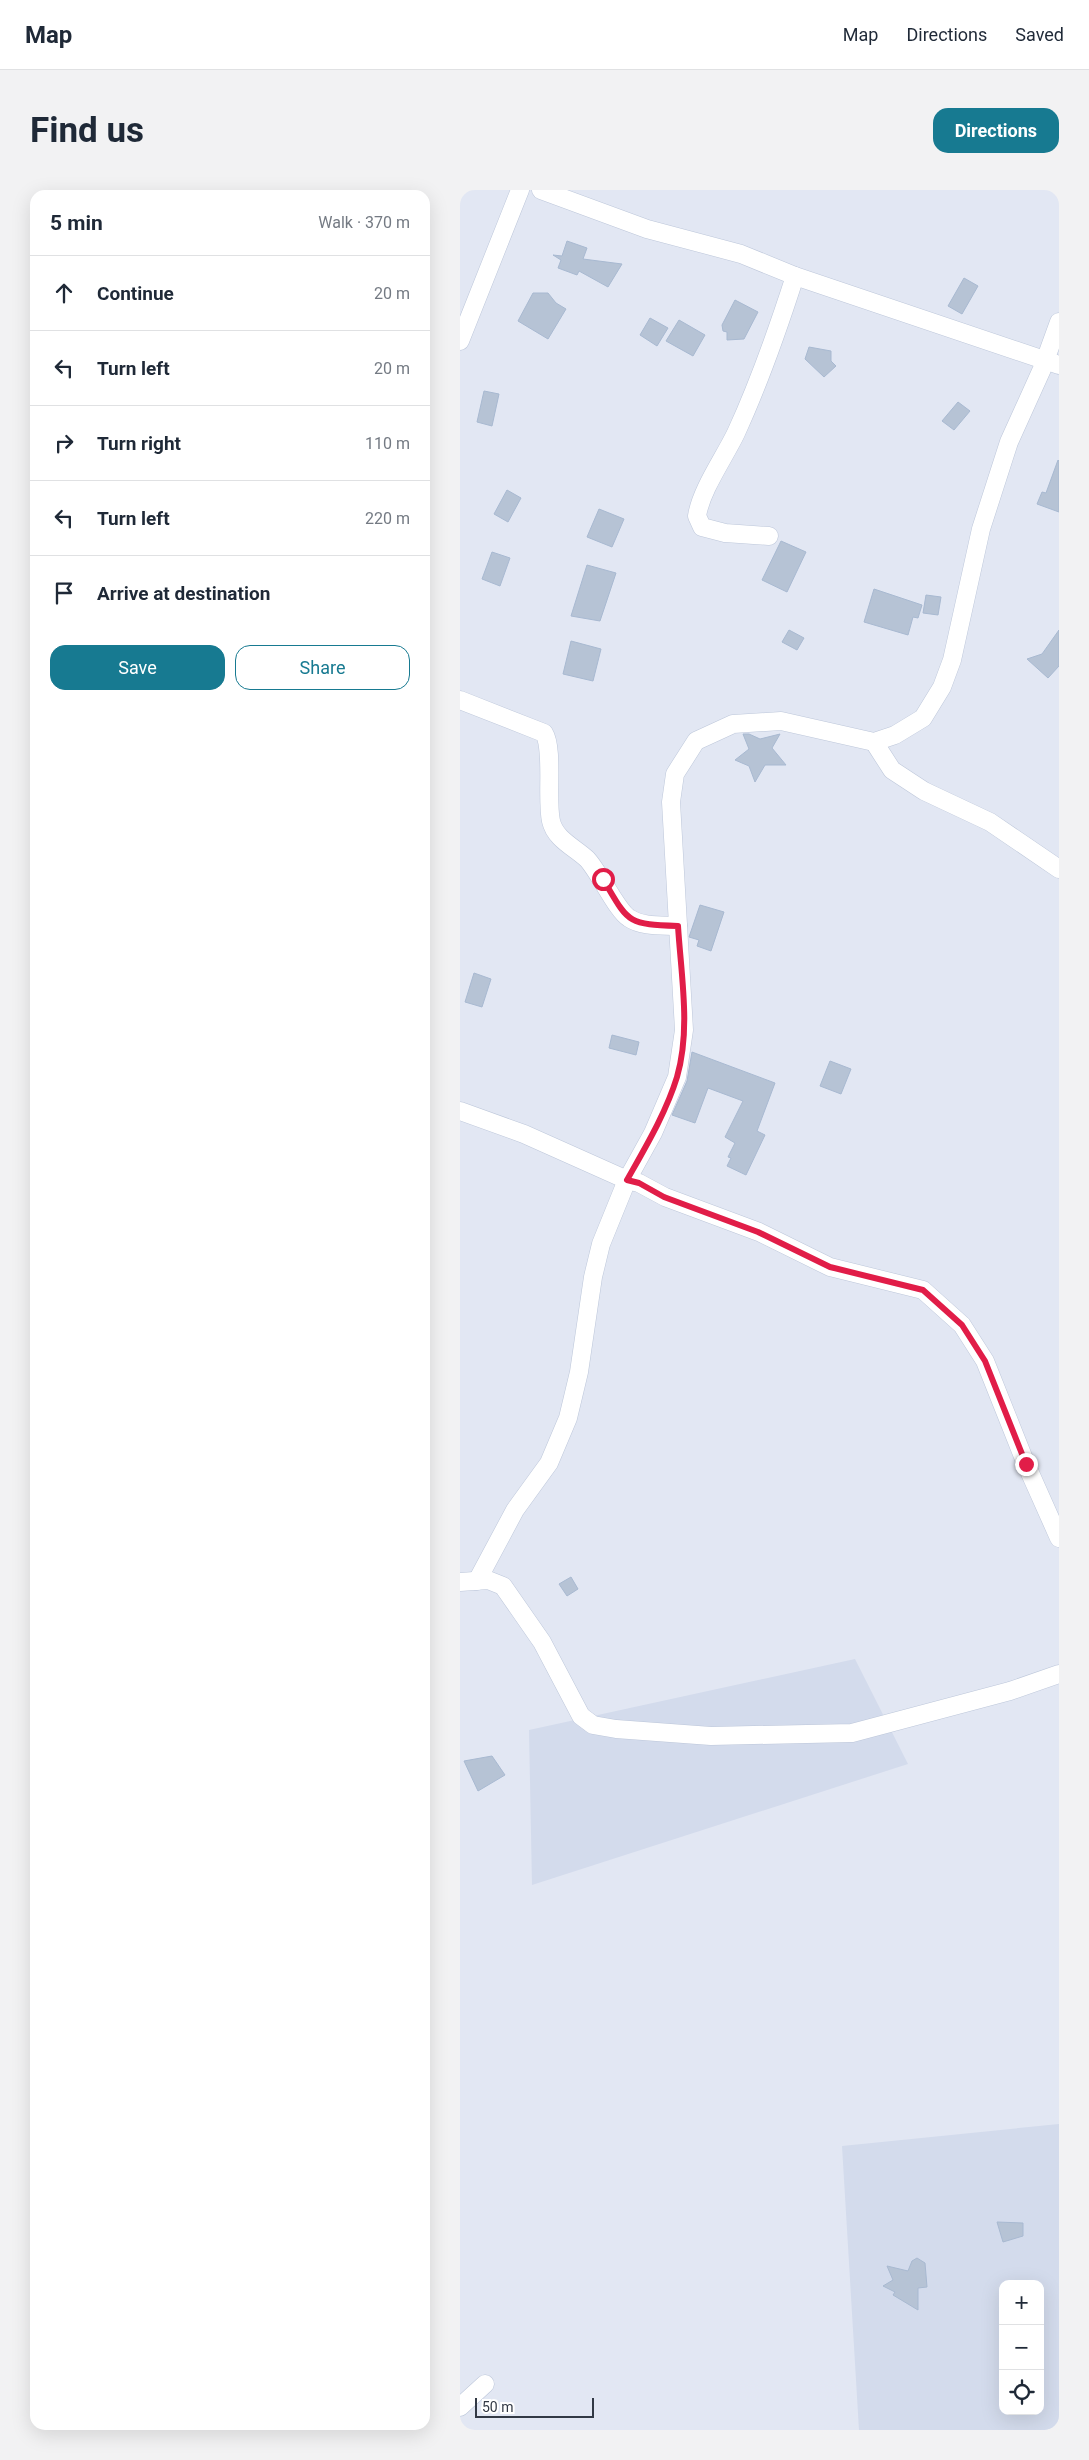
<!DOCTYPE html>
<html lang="en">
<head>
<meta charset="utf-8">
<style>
  :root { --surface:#fff; --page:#f2f2f3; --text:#1f2937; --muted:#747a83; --line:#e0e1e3; --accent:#177a91 }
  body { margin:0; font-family:Roboto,sans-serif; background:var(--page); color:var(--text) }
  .controls { position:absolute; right:15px; bottom:15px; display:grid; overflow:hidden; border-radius:10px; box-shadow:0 5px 20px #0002 }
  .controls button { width:45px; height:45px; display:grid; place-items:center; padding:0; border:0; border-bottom:1px solid var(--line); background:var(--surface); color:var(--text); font:25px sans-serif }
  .scale { position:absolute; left:15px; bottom:12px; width:119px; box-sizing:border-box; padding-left:5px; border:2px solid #323945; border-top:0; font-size:14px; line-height:18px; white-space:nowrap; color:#323945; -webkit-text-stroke:4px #fff; paint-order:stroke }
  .stop { position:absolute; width:15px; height:15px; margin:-11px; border:4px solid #e11d48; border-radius:50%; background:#fff }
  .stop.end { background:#e11d48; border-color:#fff; box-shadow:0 1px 5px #0008 }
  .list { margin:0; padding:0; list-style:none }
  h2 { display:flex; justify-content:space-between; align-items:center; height:65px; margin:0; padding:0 20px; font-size:21px }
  h2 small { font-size:16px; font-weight:400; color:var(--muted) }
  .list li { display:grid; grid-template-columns:32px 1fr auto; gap:15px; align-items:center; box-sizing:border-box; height:75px; padding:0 20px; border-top:1px solid var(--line) }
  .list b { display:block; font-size:19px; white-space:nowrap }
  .list em { font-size:16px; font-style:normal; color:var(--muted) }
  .actions { display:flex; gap:10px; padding:15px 20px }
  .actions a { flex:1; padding:11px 0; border:1px solid var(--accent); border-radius:15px; text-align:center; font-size:18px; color:var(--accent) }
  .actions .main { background:var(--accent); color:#fff }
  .icon { flex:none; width:28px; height:28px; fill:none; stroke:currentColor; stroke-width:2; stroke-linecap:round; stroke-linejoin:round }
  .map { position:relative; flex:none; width:599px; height:2240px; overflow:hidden; border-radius:15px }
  header { display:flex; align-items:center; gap:30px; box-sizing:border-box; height:70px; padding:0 25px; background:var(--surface); border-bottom:1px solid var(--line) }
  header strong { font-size:24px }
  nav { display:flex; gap:28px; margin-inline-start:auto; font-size:18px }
  .intro { display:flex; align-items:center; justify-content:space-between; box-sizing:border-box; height:120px; padding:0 30px }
  h1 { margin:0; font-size:35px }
  .button { padding:12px 22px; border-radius:15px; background:var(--accent); color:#fff; font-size:18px; font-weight:700 }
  main { display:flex; gap:30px; padding:0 30px }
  aside { flex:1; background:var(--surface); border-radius:15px; box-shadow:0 5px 20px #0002 }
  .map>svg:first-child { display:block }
</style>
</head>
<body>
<header>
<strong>Map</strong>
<nav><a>Map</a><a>Directions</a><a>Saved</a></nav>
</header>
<div class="intro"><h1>Find us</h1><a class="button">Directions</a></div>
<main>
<aside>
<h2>5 min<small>Walk · 370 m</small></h2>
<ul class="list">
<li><svg class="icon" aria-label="ahead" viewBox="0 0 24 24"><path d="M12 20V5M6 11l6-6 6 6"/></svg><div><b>Continue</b></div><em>20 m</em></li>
<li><svg class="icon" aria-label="left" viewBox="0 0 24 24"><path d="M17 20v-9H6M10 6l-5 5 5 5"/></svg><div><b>Turn left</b></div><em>20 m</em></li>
<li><svg class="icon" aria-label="right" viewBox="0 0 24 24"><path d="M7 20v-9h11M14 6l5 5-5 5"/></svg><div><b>Turn right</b></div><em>110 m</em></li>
<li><svg class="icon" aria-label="left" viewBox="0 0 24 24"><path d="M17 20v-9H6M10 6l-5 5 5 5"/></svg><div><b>Turn left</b></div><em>220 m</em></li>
<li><svg class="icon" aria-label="arrive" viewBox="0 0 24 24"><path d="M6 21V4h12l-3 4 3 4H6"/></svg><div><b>Arrive at destination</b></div></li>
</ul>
<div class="actions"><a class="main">Save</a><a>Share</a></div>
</aside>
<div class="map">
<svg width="599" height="2240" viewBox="0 0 599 2240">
  <rect width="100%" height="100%" fill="#e2e7f3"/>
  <g fill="#d3dbec" fill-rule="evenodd">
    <path d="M395,1469L448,1574L72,1695L69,1540Z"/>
    <path d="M599,1934V2240H399L382,1956ZM543,2094H580V2221H543Z"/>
  </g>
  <g fill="#b6c3d5" stroke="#a8b9d1">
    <path d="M107,51L127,58L123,69L162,74L148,97L119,81L117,85L98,78L101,70L93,65L102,66Z"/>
    <path d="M504,88L518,96L502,124L488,116Z"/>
    <path d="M73,103H88L96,113L106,119L88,149L58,131Z"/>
    <path d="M275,110L298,122L284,149L267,150V142L263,141L262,135Z"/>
    <path d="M190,128L208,138L197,156L180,145Z"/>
    <path d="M219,130L245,145L233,166L206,151Z"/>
    <path d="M349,157L371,161V171L376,176L364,187L345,169Z"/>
    <path d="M24,201L39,204L32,236L17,232Z"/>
    <path d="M498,212L510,221L494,240L482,231Z"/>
    <path d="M598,270L599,271V322L577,314L582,302L586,303Z"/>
    <path d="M47,300L61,308L48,332L34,324Z"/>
    <path d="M139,319L164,329L152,357L127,347Z"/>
    <path d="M321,351L346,362L327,402L302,390Z"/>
    <path d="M32,362L50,368L40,396L22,389Z"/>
    <path d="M127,375L156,383L140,431L111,426Z"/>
    <path d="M414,399L462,415L458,428L453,427L448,445L404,432Z"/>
    <path d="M466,405L481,407L478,425L463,423Z"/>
    <path d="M329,440L344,448L337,460L322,452Z"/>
    <path d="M599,440V476L588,488L567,469L582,464Z"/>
    <path d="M111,451L141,459L133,491L103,484Z"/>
    <path d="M283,544H289L300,549L320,544L312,558L326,575H305L295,592L289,576L275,570L289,559Z"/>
    <path d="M240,715L264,722L251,761L237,756L239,750L229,747Z"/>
    <path d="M14,783L31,789L22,817L5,812Z"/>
    <path d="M152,845L179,852L176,865L149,858Z"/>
    <path d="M232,862L315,893L297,941L305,945L286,985L267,976L271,968L268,967L275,953L265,947L283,911L248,898L235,933L212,925L227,891Z"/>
    <path d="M370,871L391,879L381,904L360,896Z"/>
    <path d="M111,1387L118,1399L107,1406L99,1394Z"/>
    <path d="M32,1566L45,1585L18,1601L4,1571Z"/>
    <path d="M537,2032L563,2033V2046L543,2052Z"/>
    <path d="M457,2068L465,2073L467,2097L458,2098V2120L433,2105L435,2102L423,2096L433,2090L427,2076L448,2081L452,2071Z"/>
  </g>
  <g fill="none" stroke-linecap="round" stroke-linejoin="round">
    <g stroke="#bdc7da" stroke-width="19">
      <g id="minor">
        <path d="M81,0L187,39L281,64L335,86L599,175"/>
        <path d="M0,151L60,0"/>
        <path d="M309,346L265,343L242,337L237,326C241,300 264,268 276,243C299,193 318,139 335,86"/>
        <path d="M0,510L84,543C94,559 86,609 91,631C95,649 114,657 127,669C140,683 157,721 169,728C182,737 202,735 218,736"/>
        <path d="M414,552L432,580L464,601L530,632L599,679"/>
        <path d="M0,921L64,944L167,990L179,993L205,1007L299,1042L370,1077L463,1100L502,1135L525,1171L566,1274L599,1348"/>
        <path d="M17,1391L55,1320L89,1273L108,1228L119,1182L133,1087L141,1054L167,990L193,943L217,887L224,840L211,612L215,584L236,551L273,534L321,531L414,552L435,545L463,528L482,497L492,470L521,339L549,252L582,179L599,132"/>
        <path d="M0,1392L28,1390L43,1396L82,1452L121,1526L133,1535L156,1539L251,1546L392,1543L550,1501L599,1484"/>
        <path d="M0,2217L25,2194"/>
      </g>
    </g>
    <use href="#minor" stroke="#fff" stroke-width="18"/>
  </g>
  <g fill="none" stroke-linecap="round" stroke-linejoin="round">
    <path stroke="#e11d48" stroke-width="6" d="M143,689C169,733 166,734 218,736C221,785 231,839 217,887C206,923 185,958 167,990L179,993L204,1007L298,1042L370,1077L463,1100L502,1135L525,1171L566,1274"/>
  </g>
</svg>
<div class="controls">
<button>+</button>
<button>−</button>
<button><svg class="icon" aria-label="locate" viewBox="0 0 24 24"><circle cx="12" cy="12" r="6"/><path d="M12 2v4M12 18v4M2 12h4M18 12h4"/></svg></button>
</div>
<div class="scale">50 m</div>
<div class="stop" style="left:143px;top:689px"></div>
<div class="stop end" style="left:566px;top:1274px"></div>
</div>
</main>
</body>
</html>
